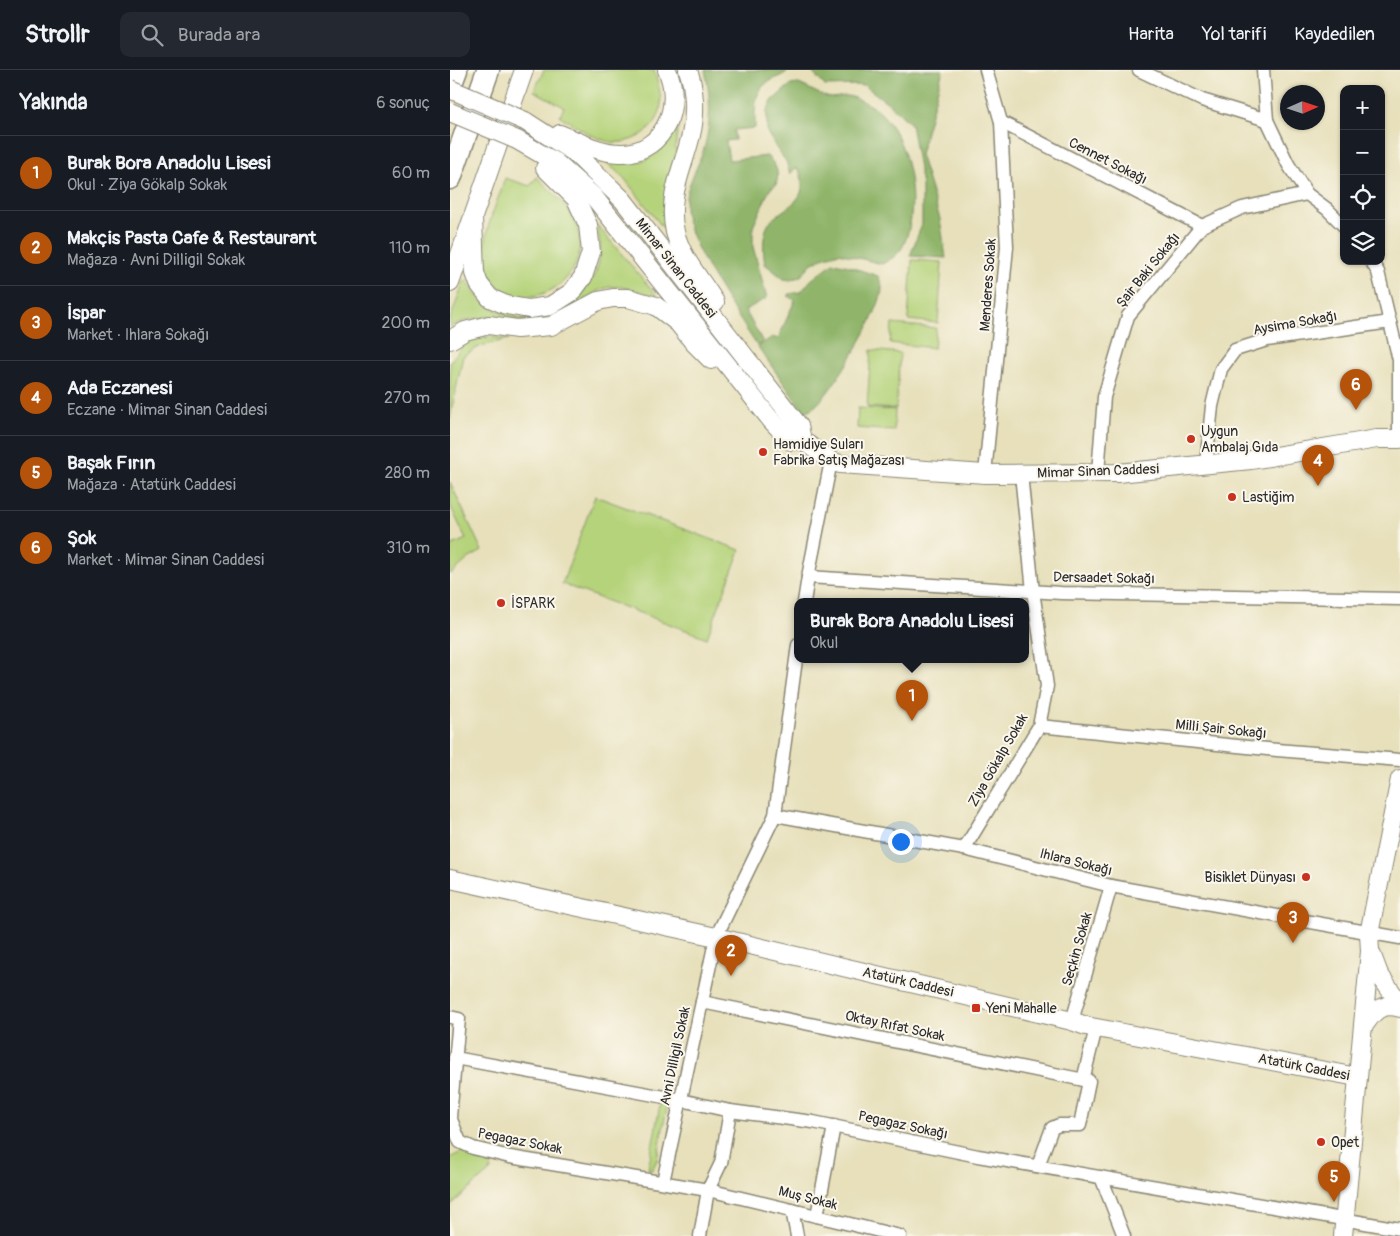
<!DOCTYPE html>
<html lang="tr">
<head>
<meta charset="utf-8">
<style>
  :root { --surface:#171b24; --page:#242831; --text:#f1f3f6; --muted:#9ea1a6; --line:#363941; --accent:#b45309 }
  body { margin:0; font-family:Pangolin,sans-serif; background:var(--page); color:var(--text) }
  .controls { position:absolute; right:15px; top:15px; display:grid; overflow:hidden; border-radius:10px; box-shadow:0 1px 4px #0004 }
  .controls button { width:45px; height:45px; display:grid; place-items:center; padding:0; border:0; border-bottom:1px solid var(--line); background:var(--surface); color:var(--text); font:25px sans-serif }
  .compass { position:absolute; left:830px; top:15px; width:45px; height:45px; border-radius:50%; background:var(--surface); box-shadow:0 1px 4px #0004; rotate:87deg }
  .you { position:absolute; left:450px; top:771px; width:18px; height:18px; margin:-12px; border:4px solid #fff; border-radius:50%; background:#1a73e8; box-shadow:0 0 0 8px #1a73e833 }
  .badge { display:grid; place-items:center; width:32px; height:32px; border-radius:50%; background:var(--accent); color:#fff; font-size:16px; font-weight:700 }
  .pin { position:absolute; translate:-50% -41px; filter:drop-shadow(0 1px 2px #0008) }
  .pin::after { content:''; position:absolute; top:26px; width:18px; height:15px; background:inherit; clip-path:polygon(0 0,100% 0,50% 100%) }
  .popup { position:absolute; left:344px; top:528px; width:235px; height:65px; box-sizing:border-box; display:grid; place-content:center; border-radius:10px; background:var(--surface); filter:drop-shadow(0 1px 4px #0005); font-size:16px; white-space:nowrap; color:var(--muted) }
  .popup b { font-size:19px; color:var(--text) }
  .popup::after { content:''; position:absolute; left:50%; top:100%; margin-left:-10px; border:10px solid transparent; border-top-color:var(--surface) }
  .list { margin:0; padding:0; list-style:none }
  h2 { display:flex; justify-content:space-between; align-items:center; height:65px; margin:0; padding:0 20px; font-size:21px }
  h2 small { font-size:16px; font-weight:400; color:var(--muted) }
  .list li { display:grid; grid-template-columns:32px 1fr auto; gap:15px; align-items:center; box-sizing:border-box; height:75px; padding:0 20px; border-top:1px solid var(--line) }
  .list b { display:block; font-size:19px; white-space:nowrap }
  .list p { margin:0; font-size:16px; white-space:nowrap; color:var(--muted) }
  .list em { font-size:16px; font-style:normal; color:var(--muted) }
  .icon { flex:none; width:28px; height:28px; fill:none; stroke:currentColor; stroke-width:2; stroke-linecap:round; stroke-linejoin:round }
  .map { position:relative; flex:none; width:950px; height:1166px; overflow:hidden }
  header { display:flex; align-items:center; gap:30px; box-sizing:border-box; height:70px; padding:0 25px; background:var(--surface); border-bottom:1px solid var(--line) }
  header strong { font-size:24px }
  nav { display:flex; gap:28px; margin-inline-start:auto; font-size:18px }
  .search { width:350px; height:45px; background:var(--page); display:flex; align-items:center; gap:12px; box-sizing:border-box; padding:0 18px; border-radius:10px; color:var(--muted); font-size:19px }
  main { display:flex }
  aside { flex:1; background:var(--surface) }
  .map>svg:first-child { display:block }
</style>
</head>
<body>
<header>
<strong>Strollr</strong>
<div class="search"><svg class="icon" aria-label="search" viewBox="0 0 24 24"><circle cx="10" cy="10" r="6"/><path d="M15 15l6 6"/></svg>Burada ara</div>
<nav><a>Harita</a><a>Yol tarifi</a><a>Kaydedilen</a></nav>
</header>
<main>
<aside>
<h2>Yakında<small>6 sonuç</small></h2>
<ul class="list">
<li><span class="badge">1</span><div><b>Burak Bora Anadolu Lisesi</b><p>Okul · Ziya Gökalp Sokak</p></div><em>60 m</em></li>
<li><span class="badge">2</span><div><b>Makçis Pasta Cafe &amp; Restaurant</b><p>Mağaza · Avni Dilligil Sokak</p></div><em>110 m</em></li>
<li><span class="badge">3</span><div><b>İspar</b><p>Market · Ihlara Sokağı</p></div><em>200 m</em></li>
<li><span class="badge">4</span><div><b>Ada Eczanesi</b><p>Eczane · Mimar Sinan Caddesi</p></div><em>270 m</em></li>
<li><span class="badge">5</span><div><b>Başak Fırın</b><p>Mağaza · Atatürk Caddesi</p></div><em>280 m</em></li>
<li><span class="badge">6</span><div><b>Şok</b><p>Market · Mimar Sinan Caddesi</p></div><em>310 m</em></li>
</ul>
</aside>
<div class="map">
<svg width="950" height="1166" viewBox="0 0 950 1166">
  <rect width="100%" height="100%" fill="#fbf7ec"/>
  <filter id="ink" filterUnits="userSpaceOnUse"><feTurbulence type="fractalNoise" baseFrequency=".02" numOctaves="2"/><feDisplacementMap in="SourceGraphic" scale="10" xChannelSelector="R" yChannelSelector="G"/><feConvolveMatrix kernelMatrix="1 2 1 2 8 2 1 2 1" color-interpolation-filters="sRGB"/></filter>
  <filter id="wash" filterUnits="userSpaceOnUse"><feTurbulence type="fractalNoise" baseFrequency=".0096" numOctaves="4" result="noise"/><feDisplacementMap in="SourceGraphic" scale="20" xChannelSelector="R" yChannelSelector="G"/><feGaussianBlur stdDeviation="1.12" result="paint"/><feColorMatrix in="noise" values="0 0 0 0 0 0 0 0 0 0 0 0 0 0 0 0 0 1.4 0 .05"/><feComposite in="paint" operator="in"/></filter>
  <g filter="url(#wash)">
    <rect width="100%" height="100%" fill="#e7e0bb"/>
    <g fill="#b5d37a" stroke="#707f52">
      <path d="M94,0H204C207,11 211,22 211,34C210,58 183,75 161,72C143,69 125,55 110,46L114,37L84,21Z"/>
      <path d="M229,51L225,79L229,81L224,92L214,129L217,163L174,108L156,92C166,92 178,94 188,92C209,87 221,69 229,51Z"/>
      <path d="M87,107C103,123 125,141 129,165C140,223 50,255 36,193C30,165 47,135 55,108L80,116Z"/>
      <path d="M147,155L208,227C192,223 169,212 153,219C143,222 134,231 125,237L122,233C137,219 149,204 150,182C151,174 148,163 147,155Z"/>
      <path d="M462,190L492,192L488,253L458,250Z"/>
      <path d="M14,210C22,213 23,222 29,228C40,241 64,247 80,250L78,252L38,247L16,250L0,257V250Z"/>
      <path d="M442,254L486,258L484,278L440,273Z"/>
      <path d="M38,267L59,269L31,276L13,286L0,348V292L14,274L26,268Z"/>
      <path d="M421,280L450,283L446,339L417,337Z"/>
      <path d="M408,338L445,340L444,361L407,358Z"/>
      <path d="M0,412L32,481L18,489L0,505V476L16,469L0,435Z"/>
      <path d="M145,426L290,480L257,568L112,514Z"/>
      <path d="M211,1029L218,1032L207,1090L202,1100L198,1099Z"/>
      <path d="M13,1081C23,1083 32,1088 40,1094L41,1100L0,1136V1088Z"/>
    </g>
    <g fill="#90b56a" stroke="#5e704a">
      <path d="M255,0H339C334,5 328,7 321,10C303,20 305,40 305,58L284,60L285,70L276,71L279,90L317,86C326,95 330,102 326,115L321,118L317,125L303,157V177L317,228L295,240L313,272L307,276C288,245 235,172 235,137C235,119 245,103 251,87C262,59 261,29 255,0Z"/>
      <path d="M360,0H493L470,84L490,149L496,188L460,186L472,154V115L461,54L438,33L414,15L375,16Z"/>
      <path d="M349,14C359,18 368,24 377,27C383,29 390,26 397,26C406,27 417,33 425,38C460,65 471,135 454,174C450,184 441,189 432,194L389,183L372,188L361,194L351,206L341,210L334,209L315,194C313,182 312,166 318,155C326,140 355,135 352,112C351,105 351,102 346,98L340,104L336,91L328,81L317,62V41L322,31L340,15Z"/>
      <path d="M383,193L395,195L428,206C429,209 432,214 432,217C434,237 382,324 364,337C361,339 357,341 354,342L308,277L322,267L328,269L345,230L338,226L339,224L351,222L361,210Z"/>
    </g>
  </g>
  <g filter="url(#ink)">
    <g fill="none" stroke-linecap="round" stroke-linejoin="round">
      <g stroke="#898673" stroke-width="15">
        <g id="street">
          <path d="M689,0L752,30L817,50"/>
          <path d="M813,0L817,50L838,94L857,124L877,139L894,156"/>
          <path d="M551,52L752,156"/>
          <path d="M921,191L928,202L949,290V369"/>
          <path d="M756,394L762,336L771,299L785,280L817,270L940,252"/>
          <path d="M648,403L654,327L678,246L752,156L792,138L857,124"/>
          <path d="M535,404L557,177L551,52L536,0"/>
          <path d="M358,507L611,523L950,529"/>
          <path d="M354,532L358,507L381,391"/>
          <path d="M589,656L827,680L950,690"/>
          <path d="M325,745L514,779L661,816L950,868"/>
          <path d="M514,779L589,656L597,616L583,521L571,404"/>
          <path d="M252,932L639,1011L630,1055H609L602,1058L588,1096"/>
          <path d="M0,947L9,949L0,1047L10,1072L23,1078L60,1087L258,1120L450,1166"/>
          <path d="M622,951L661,816"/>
          <path d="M5,988L231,1030L280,1041L363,1052L528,1086L950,1159"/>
          <path d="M633,1010L646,958"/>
          <path d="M651,1107L674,1166"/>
          <path d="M213,1112L266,867L325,745L348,575"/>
          <path d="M342,1140L347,1166"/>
          <path d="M367,1146L384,1056"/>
          <path d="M250,1166L258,1120L271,1093L280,1041"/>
        </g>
      </g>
      <g stroke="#898673" stroke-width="20">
        <g id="secondary">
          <path d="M238,0C245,19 246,44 241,65C233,99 217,126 225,162C232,189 251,209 265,232"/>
          <path d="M75,51L125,83L173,130L349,356L352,370L381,391L390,394L535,404L668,403L801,390L927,369H950"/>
          <path d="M110,64C130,72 151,84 173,83C215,82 233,34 217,0"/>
          <path d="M67,70L105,92L144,127L321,350L341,371L352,370"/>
          <path d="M23,147L25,203L29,214L40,228L56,235L79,239L100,236L122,222L133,207L141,182L138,155L126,129L95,98"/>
          <path d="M0,213L74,0"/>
          <path d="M0,270L15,261L39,255L67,259L101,256L148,231L163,228H178L206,236L228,253L244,273L261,290"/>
          <path d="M0,809L266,867L622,951L636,956L907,1007"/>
          <path d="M921,883L929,904L950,934"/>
          <path d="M913,957C923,942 930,932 950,938"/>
          <path d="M893,1166L920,881L919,864L950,709"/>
        </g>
      </g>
      <g stroke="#898673" stroke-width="25">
        <g id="highway">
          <path d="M0,16L6,0"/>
          <path d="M0,108L38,0"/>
        </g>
      </g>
      <use href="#street" stroke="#fff" stroke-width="12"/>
      <use href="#secondary" stroke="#fff" stroke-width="18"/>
      <use href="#highway" stroke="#fff" stroke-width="22"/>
      <g stroke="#898673" stroke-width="20" stroke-linecap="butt">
        <g id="secondary-bridge">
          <path d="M0,19L75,51"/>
          <path d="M0,42L67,70"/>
        </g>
      </g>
      <use href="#secondary-bridge" stroke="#fff" stroke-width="18"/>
    </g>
  </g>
  <g fill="#c8321e" stroke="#fbf7ec" stroke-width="2">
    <circle cx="741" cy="369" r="5"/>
    <circle cx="313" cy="382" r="5"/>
    <circle cx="782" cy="427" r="5"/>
    <circle cx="51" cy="533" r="5"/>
    <circle cx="856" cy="807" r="5"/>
    <rect x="521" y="933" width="10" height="10" rx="2.5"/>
    <circle cx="871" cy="1072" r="5"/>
  </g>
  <g text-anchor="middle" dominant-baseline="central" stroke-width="4" stroke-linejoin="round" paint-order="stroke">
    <g font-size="14" fill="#2b2b2b" stroke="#fbf7ec">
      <text transform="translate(658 91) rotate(27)">Cennet Sokağı</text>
      <text transform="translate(226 198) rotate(52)">Mimar Sinan Caddesi</text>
      <text transform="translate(698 200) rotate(-51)">Şair Baki Sokağı</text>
      <text transform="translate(538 215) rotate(-86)">Menderes Sokak</text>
      <text transform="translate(845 253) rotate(-10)">Aysima Sokağı</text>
      <text transform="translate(648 401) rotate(-2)">Mimar Sinan Caddesi</text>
      <text transform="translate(654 508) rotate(1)">Dersaadet Sokağı</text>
      <text transform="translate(771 659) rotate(6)">Milli Şair Sokağı</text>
      <text transform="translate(548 690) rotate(-60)">Ziya Gökalp Sokak</text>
      <text transform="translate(626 792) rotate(14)">Ihlara Sokağı</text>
      <text transform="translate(627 879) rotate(-74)">Seçkin Sokak</text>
      <text transform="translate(458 912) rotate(13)">Atatürk Caddesi</text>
      <text transform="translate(445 956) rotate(12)">Oktay Rıfat Sokak</text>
      <text transform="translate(225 986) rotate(-78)">Avni Dilligil Sokak</text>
      <text transform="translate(854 997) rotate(11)">Atatürk Caddesi</text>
      <text transform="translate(453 1055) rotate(12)">Pegagaz Sokağı</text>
      <text transform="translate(70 1071) rotate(11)">Pegagaz Sokak</text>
      <text transform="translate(358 1128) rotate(14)">Muş Sokak</text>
    </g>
    <g font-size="14" fill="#2b2b2b" stroke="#fbf7ec" text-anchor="start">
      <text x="751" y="361">Uygun<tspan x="751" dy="16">Ambalaj Gıda</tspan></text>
      <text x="323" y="374">Hamidiye Suları<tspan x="323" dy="16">Fabrika Satış Mağazası</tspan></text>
      <text x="792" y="427">Lastiğim</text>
      <text x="61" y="533">İSPARK</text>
      <text x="846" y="807" text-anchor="end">Bisiklet Dünyası</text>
      <text x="536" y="938">Yeni Mahalle</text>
      <text x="881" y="1072">Opet</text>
    </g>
  </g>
</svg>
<div class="controls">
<button>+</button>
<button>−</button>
<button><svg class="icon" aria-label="locate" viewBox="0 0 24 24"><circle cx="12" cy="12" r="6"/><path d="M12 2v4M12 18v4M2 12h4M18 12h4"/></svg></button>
<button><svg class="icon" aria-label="layers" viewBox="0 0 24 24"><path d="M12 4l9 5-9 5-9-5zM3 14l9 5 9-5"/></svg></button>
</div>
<svg class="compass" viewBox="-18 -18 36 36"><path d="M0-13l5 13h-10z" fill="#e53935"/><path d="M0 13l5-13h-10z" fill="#9ea1a6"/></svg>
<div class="you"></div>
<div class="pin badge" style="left:462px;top:651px">1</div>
<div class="popup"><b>Burak Bora Anadolu Lisesi</b>Okul</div>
<div class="pin badge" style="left:281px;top:906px">2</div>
<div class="pin badge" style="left:843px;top:873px">3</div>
<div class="pin badge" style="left:868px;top:416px">4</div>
<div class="pin badge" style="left:884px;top:1132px">5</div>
<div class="pin badge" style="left:906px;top:340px">6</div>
</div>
</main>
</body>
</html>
